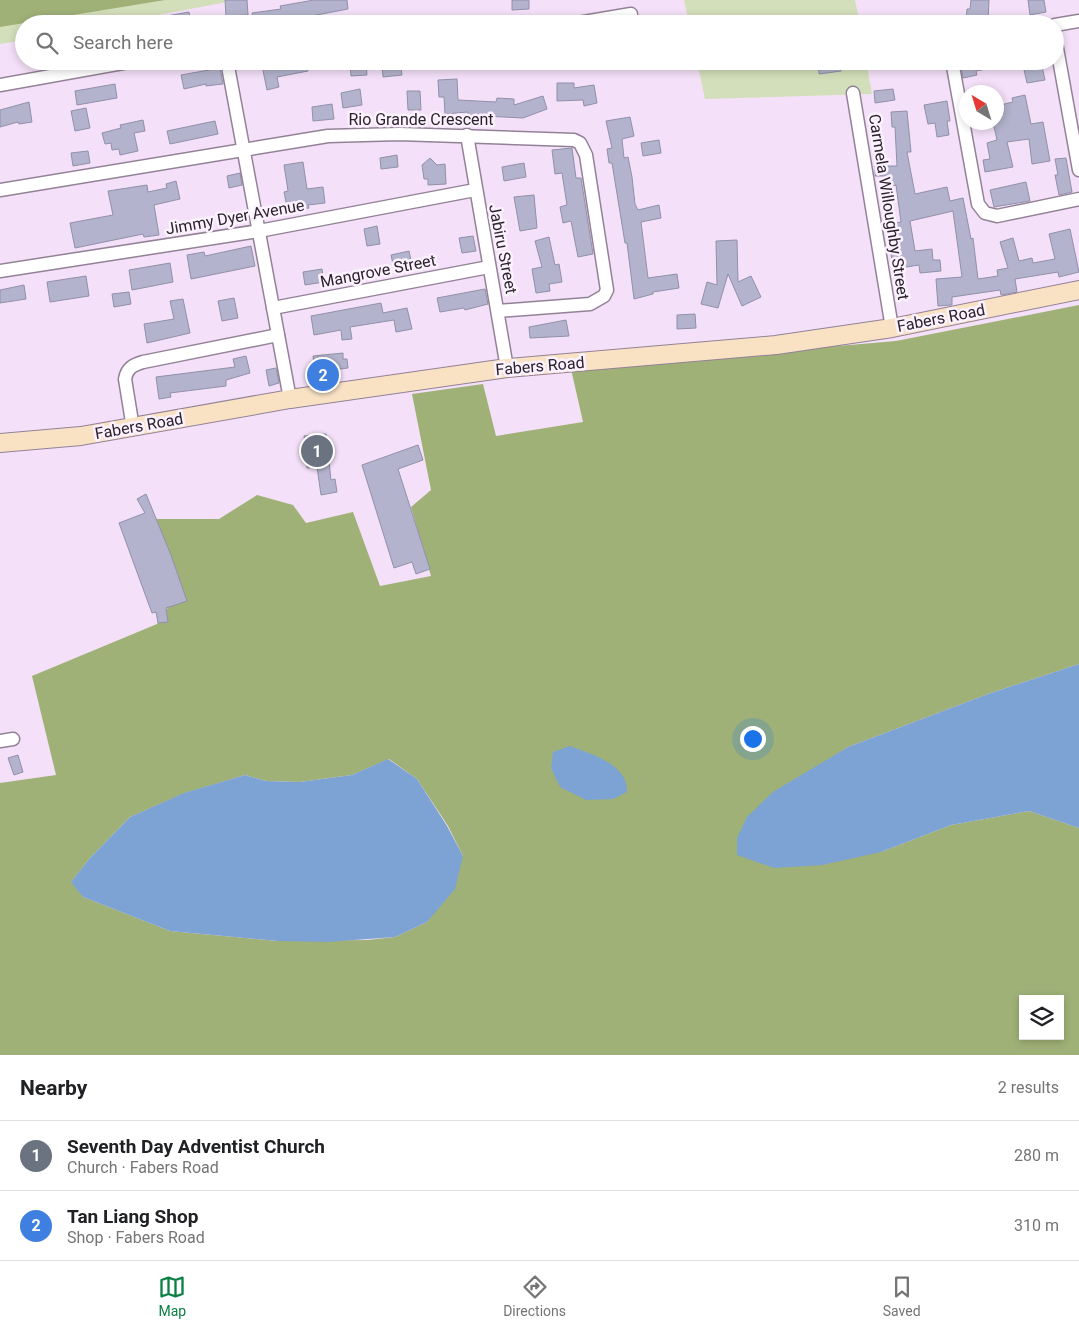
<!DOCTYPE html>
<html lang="en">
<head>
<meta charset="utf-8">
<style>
  :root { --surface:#fff; --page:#f2f2f2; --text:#202124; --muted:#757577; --line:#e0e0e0; --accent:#0b8043 }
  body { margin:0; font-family:Roboto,sans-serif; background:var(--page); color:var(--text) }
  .controls { position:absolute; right:15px; bottom:15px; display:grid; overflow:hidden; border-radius:0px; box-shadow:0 2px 8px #0003 }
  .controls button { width:45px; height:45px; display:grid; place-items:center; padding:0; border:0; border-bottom:1px solid var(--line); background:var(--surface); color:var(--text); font:25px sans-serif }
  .compass { position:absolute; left:959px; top:85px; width:45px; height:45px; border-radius:50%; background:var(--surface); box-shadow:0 2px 8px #0003; rotate:322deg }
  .you { position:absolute; left:752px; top:738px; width:18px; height:18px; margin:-12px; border:4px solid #fff; border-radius:50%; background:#1a73e8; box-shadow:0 0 0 8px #1a73e833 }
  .badge { display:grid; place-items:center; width:32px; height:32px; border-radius:50%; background:var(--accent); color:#fff; font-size:16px; font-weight:700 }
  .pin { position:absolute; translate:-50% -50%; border:2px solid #fff; box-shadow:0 1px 5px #0006 }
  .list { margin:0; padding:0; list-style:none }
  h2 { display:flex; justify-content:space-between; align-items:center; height:65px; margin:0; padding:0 20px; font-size:21px }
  h2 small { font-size:16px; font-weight:400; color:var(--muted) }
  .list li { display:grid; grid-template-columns:32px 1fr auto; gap:15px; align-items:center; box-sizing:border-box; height:70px; padding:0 20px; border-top:1px solid var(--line) }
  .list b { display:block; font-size:19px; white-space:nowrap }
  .list p { margin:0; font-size:16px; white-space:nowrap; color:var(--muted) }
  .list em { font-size:16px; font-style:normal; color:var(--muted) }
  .icon { flex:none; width:28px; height:28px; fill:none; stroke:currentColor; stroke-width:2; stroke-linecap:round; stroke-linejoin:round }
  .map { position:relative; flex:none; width:1079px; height:1055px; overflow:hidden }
  .search { position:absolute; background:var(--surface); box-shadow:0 2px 8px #0003; left:15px; right:15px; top:15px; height:55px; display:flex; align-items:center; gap:12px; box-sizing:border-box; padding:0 18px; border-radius:28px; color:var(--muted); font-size:19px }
  .sheet { height:205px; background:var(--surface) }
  nav { display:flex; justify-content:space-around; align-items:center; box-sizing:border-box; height:70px; border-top:1px solid var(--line); background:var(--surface); font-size:14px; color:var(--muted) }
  nav a { display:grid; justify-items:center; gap:2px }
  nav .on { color:var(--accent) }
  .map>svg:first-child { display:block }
</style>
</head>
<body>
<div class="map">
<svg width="1079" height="1055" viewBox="0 0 1079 1055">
  <rect width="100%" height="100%" fill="#f4e0f8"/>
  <g fill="#d3dfba">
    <path d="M0,0H238L110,24H24V40L0,44Z"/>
    <path d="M684,0H855L860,24H689Z"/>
    <path d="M697,61H866L872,94L705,99Z"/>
  </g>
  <g fill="#9fb177" fill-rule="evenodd">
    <path d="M0,0H165L0,27Z"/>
    <path d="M1079,305V664L988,694L848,747L813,770L881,852L951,825L1029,811L1079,828V1055H0V783L56,775L32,676L157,624L175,597L154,519H219L257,495L293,505L306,523L353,512L380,586L431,576L411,507L431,490L412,394L483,384L496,436L583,422L571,369L896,341ZM389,759L417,779L448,826L463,856L427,922L395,937L367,940L278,941L170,931L83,897L72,881L90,858L130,817L185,793L245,775L266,781L300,782L352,775ZM1023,999H1060V1036H1023Z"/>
  </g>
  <g fill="#7ca3d3">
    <path d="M1079,664V828L1029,811L951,825L881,852L822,865L774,868L737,855V838L747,817L773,792L848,747L988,694Z"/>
    <path d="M570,746C591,754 628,764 627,792L613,799L586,800L560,787L551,768L553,752Z"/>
    <path d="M388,759L417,779L447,826L463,856L455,889L427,922L395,937L327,942L278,941L170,931L83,897L71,882L90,858L130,817L184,793L245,775L266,781L300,782L352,775Z"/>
  </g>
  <g fill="#b3b3cd" stroke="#9190aa">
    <path d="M225,0H247L248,15L226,16Z"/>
    <path d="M314,0H347L348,9L270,24H254L252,13L281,9L280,6Z"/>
    <path d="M512,0H529V9L512,10Z"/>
    <path d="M971,0H989L988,23L966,22L967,9H970Z"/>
    <path d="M1028,0H1044L1046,12L1030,15Z"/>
    <path d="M189,12L191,24H151L150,19Z"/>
    <path d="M261,61H306L308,71L277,77L279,87L267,90Z"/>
    <path d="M818,61H837L841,71L819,74Z"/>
    <path d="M960,61H1002V66L976,71L977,75L963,78Z"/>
    <path d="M366,62L367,75L351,76L350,63Z"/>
    <path d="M400,62L402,75L383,77L382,65Z"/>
    <path d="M1041,62L1045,80L1027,83L1023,65Z"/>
    <path d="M220,68L223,84L206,86V84L184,89L181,75Z"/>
    <path d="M457,79L458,100L496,102L497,98L514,99V105L543,96L547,109L523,118L483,116V119L467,118L468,112L445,114L444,97H439L438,80Z"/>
    <path d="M557,83H574V88L594,85L597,103L584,106L583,100L557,101Z"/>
    <path d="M115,84L117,98L77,105L75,91Z"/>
    <path d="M360,89L362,105L343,108L341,93Z"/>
    <path d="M893,89L895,100L875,103L874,91Z"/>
    <path d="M407,91H420L421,110H408Z"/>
    <path d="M1025,95L1031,124L1043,122L1050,161L1032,164L1029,139L1007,142L1013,167L985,172L983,160L990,159L987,143L997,140L993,122H996V106L1013,102L1012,98Z"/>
    <path d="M947,101L950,121H947L949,135L937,137L935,123L928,124L924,105Z"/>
    <path d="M29,102L32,122L19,124L18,122L0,127V110Z"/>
    <path d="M332,104L334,119L313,121L312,107Z"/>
    <path d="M86,108L90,128L75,131L71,111Z"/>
    <path d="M907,111L911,152H907L915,194L947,187L950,201L963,198L971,239L973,238L978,279L998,276L997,270L1008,268L1000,242L1013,238L1019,261L1032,258L1033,263L1055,259L1049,234L1070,229L1079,272L1059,277L1058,272L1015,279L1017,292L1001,295L1000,290L952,297V305L938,306L936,279L962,277L953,211L910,221L915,251L932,249L933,260H940L941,271L920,273L919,265L894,269L885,225L901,222L896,185L892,186L891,176H875V166H897L895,127H892L891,112Z"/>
    <path d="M630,117L634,136L622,139L624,158L628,157L632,177L635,204L638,210L659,205L661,218L641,222L648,278L677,274L679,288L653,292V294L634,299L627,243H625L612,163H609L607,149L612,148L606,121Z"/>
    <path d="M143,120L145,131L134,133L138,151L120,155L119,149L112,150L111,143L105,144L102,133L121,128L120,125Z"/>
    <path d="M215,121L218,134L170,144L167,131Z"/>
    <path d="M659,140L661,153L643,156L641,143Z"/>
    <path d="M572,148L576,178H581L593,254L578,257L571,221L563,223L560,207L567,205L562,173L555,174L552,150Z"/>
    <path d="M88,151L90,163L73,166L71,153Z"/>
    <path d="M397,155L398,167L381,169L380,158Z"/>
    <path d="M430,158L437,165L445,164L446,184L428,185V179H424L422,165Z"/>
    <path d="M1066,158L1072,192L1059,195L1055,175H1058L1055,159Z"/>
    <path d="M303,162L307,189L323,187L325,203L308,205L309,208L288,212L284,192L288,191L284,165Z"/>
    <path d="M524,163L526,177L504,181L502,167Z"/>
    <path d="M240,173L242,185L229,188L227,176Z"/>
    <path d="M176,181L180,199L154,205L159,235L144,237L143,234L75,248L70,223L113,215L108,191L147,185L148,192L167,188L166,184Z"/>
    <path d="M1026,182L1030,201L994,207L990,190Z"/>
    <path d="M534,195L537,228L520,231L514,197Z"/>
    <path d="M377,226L380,244L367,246L364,229Z"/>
    <path d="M473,236L476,251L462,253L459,238Z"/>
    <path d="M549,237L555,265L559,264L562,282L549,284L550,291L536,293L532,269L542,267L535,241Z"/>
    <path d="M737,240L738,282L751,276L761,297L742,306L728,274L718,308L701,304L707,282L717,285L716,241Z"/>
    <path d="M251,246L255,266L191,279L187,255L204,252L205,256Z"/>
    <path d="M409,251L412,265L394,269L391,255Z"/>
    <path d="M170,263L173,282L132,290L129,270Z"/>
    <path d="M322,269L324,282L305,285L303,272Z"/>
    <path d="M86,276L89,296L50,302L47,282Z"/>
    <path d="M24,285L26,299L0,303V290Z"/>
    <path d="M485,289L488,304L465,310L464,308L440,312L437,298Z"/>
    <path d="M129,292L131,304L114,307L112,294Z"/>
    <path d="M234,298L238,318L222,321L218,301Z"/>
    <path d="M183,299L190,333L147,343L144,324L174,319L170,301Z"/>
    <path d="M381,303L383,313L407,308L412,329L396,332L394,320L350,327L352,339L342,340L341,330L314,335L311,316Z"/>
    <path d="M695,314L696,328L677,329V315Z"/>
    <path d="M566,320L569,336L530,338L529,327Z"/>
    <path d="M343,353V359H347L348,368L315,372L313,356Z"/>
    <path d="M246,356L250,373L226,380V386L170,393L171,397L159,399L156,377L235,367L233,359Z"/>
    <path d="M276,368L279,383L269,386L266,370Z"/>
    <path d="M326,434L331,480L335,479L337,492L321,495L317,467L307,468L304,436Z"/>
    <path d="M418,445L423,460L398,469L430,569L416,574L412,562L394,568L362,465Z"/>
    <path d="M146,494L171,555L187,601L166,608L168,622L158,623L156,612L152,613L119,523L145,513L137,499Z"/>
    <path d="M18,755L23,772L14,775L8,758Z"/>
  </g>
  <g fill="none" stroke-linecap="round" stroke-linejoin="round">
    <g stroke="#938297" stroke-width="15">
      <g id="street">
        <path d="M386,24H426"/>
        <path d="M572,24L631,14"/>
        <path d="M1055,25L1079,21"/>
        <path d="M1055,37L1079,170"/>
        <path d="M227,61L290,399"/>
        <path d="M952,61L978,204L985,213L997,216L1079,199"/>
        <path d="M0,85L134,61"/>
        <path d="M853,93L892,328"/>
        <path d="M467,135L507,368"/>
        <path d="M0,190L328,136L399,134L574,140L580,143L586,155L607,290L604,296L590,304L498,311"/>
        <path d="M0,271L259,231L475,190"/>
        <path d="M273,308L489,267"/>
        <path d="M133,428L125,379C127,368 133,365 143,362L278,335"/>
        <path d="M0,741L13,739"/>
      </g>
    </g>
    <g stroke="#938297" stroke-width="20">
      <path id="secondary" d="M0,443L81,436L290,399L507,368L776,345L892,328L1079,290"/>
    </g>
    <use href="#street" stroke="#fff" stroke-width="12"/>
    <use href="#secondary" stroke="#f9e2c4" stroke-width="18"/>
  </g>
  <g text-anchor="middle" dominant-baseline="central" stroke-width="5" stroke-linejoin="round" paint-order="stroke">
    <g font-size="16" fill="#2a232b" stroke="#fcf1ff">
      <text x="421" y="119">Rio Grande Crescent</text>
      <text transform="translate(889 207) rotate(81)">Carmela Willoughby Street</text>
      <text transform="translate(235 217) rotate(-10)">Jimmy Dyer Avenue</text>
      <text transform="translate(503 249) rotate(79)">Jabiru Street</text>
      <text transform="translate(378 271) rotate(-11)">Mangrove Street</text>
      <text transform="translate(941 318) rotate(-11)">Fabers Road</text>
      <text transform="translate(540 366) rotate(-5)">Fabers Road</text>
      <text transform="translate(139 426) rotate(-10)">Fabers Road</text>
    </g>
  </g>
</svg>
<div class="controls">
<button><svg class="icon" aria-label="layers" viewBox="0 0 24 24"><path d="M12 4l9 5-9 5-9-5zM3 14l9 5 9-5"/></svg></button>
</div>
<svg class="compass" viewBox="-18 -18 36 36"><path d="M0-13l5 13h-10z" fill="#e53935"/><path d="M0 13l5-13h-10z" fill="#757577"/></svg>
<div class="you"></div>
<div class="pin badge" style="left:317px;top:451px;background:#6b7280">1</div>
<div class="pin badge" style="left:323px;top:375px;background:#3f7fe0">2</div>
<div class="search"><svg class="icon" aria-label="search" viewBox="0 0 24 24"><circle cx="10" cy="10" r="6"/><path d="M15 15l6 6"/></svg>Search here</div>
</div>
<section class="sheet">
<h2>Nearby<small>2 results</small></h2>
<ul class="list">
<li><span class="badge" style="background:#6b7280">1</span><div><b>Seventh Day Adventist Church</b><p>Church · Fabers Road</p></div><em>280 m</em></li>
<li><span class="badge" style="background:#3f7fe0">2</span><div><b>Tan Liang Shop</b><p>Shop · Fabers Road</p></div><em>310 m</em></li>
</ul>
</section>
<nav>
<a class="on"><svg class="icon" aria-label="map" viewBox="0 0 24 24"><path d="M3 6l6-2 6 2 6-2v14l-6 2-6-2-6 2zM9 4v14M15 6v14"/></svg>Map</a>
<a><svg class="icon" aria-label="directions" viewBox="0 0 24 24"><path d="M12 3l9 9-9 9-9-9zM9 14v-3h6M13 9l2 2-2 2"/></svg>Directions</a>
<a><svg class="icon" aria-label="saved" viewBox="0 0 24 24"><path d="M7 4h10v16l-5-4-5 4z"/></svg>Saved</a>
</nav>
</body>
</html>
